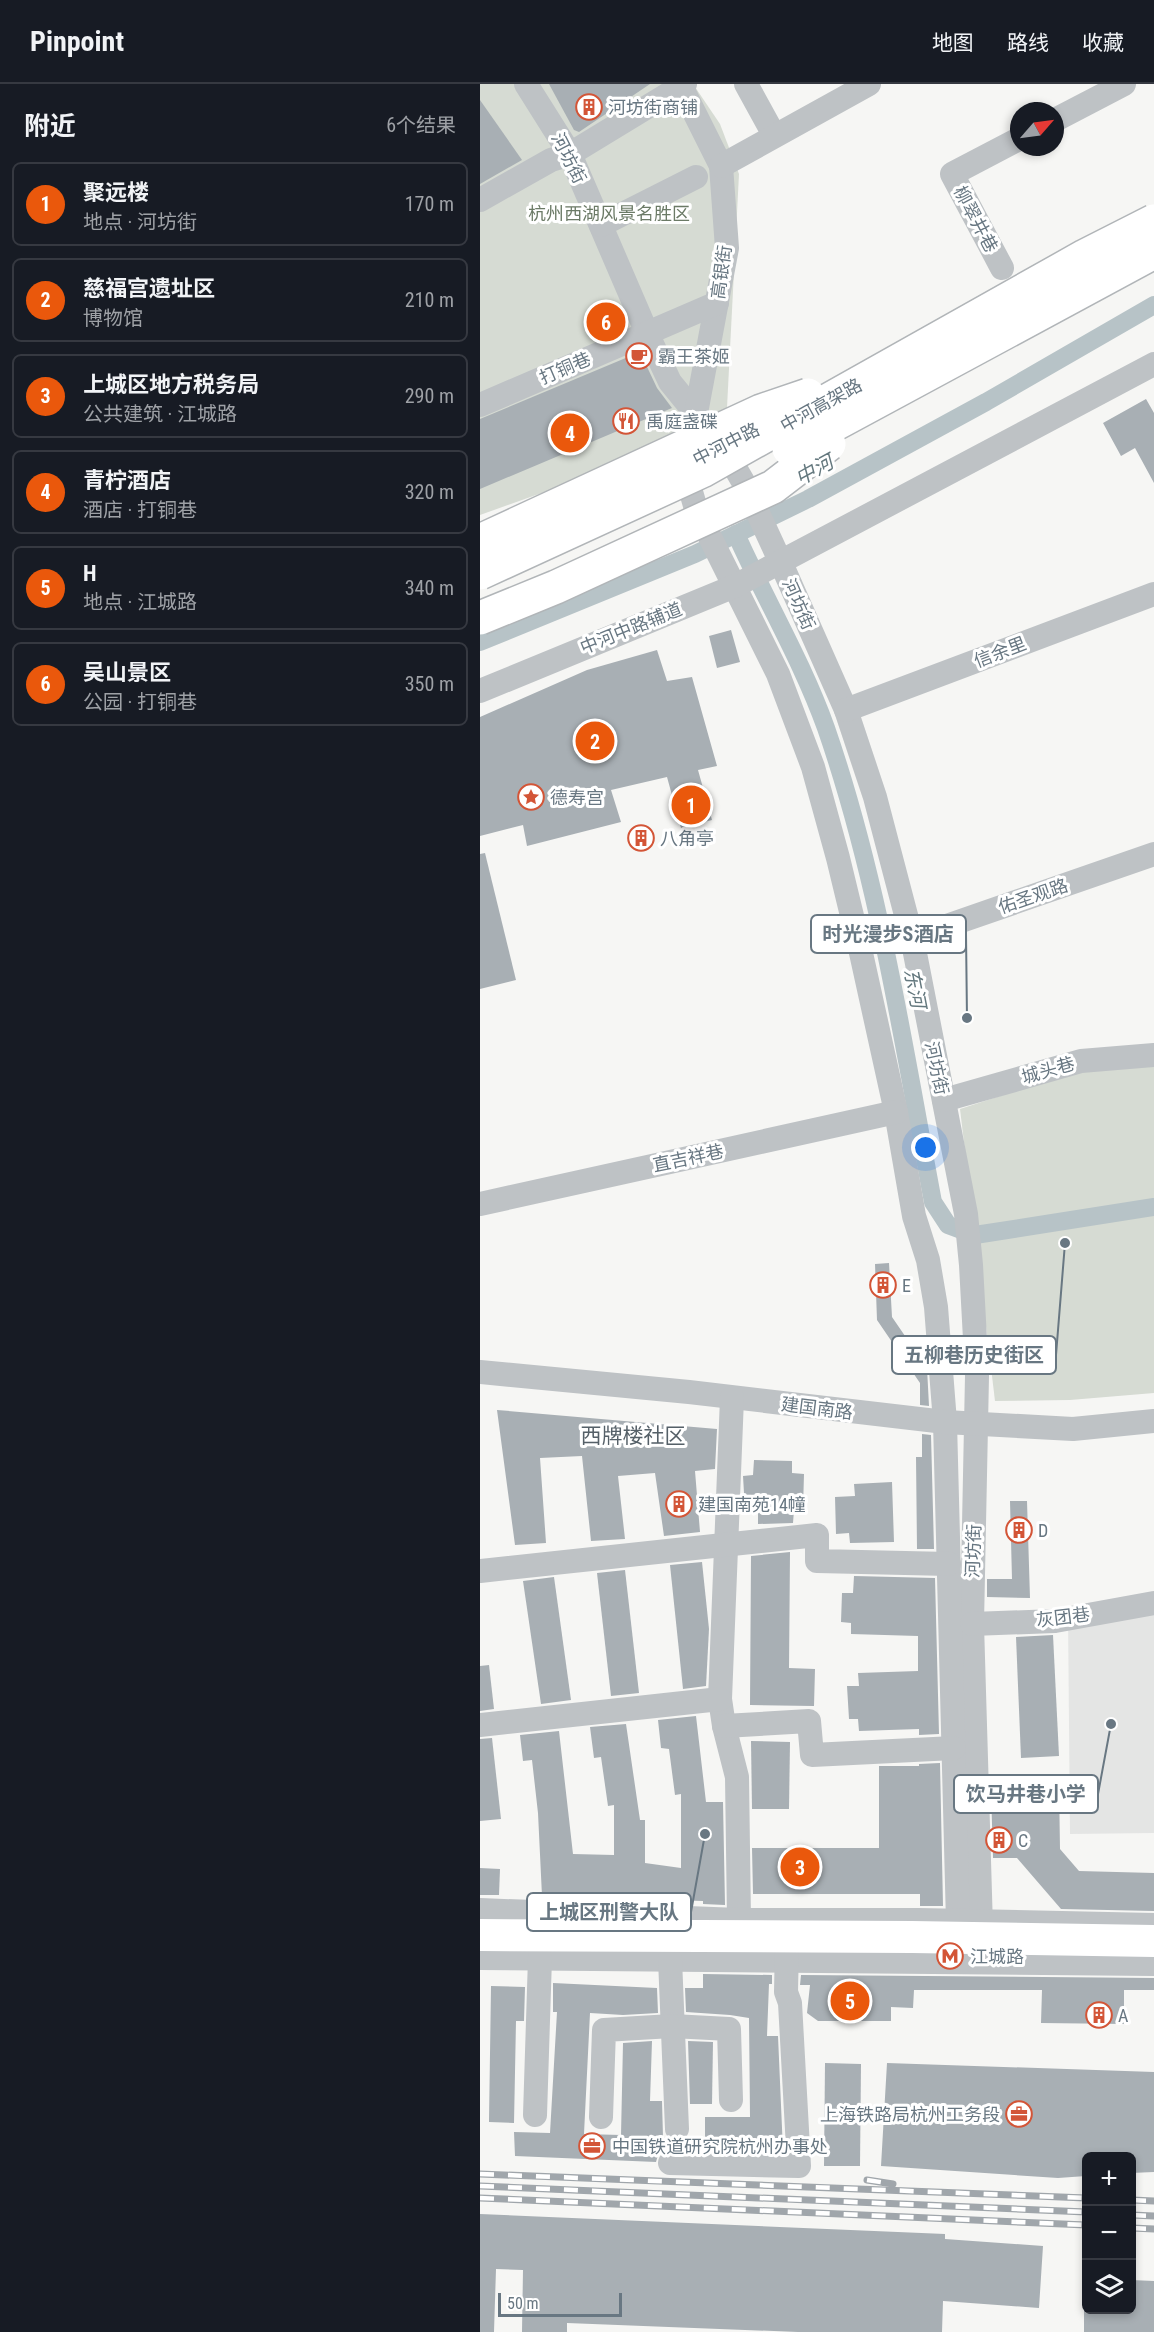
<!DOCTYPE html>
<html lang="zh">
<head>
<meta charset="utf-8">
<style>
  :root { --surface:#171b24; --page:#20242c; --text:#f1f3f6; --muted:#9ea1a6; --line:#363941; --accent:#ea580c }
  body { margin:0; font-family:"Roboto Condensed","Noto Sans SC",sans-serif; background:var(--page); color:var(--text) }
  .controls { position:absolute; right:18px; bottom:18px; display:grid; overflow:hidden; border-radius:9px; box-shadow:0 3px 9px #0003 }
  .controls button { width:54px; height:54px; display:grid; place-items:center; padding:0; border:0; border-bottom:2px solid var(--line); background:var(--surface); color:var(--text); font:30px sans-serif }
  .compass { position:absolute; left:530px; top:18px; width:54px; height:54px; border-radius:50%; background:var(--surface); box-shadow:0 3px 9px #0003; rotate:62deg }
  .scale { position:absolute; left:18px; bottom:15px; width:124px; box-sizing:border-box; padding-left:6px; border:3px solid #687782; border-top:0; font-size:16px; line-height:21px; white-space:nowrap; color:#687782; -webkit-text-stroke:4px #fff; paint-order:stroke }
  .you { position:absolute; left:446px; top:1064px; width:21px; height:21px; margin:-15px; border:4px solid #fff; border-radius:50%; background:#1a73e8; box-shadow:0 0 0 9px #1a73e833 }
  .badge { display:grid; place-items:center; width:39px; height:39px; border-radius:50%; background:var(--accent); color:#fff; font-size:20px; font-weight:700 }
  .pin { position:absolute; translate:-50% -50%; border:3px solid #fff; box-shadow:0 2px 6px #0006 }
  .list { margin:0; padding:0; list-style:none }
  h2 { display:flex; justify-content:space-between; align-items:center; height:78px; margin:0; padding:0 24px; font-size:26px }
  h2 small { font-size:20px; font-weight:400; color:var(--muted) }
  .list li { display:grid; grid-template-columns:39px 1fr auto; gap:18px; align-items:center; box-sizing:border-box; height:84px; margin:0 12px 12px; padding:0 12px; border:2px solid var(--line); border-radius:9px }
  .list b { display:block; font-size:22px; white-space:nowrap }
  .list p { margin:0; font-size:20px; white-space:nowrap; color:var(--muted) }
  .list em { font-size:20px; font-style:normal; color:var(--muted) }
  .icon { flex:none; width:33px; height:33px; fill:none; stroke:currentColor; stroke-width:2; stroke-linecap:round; stroke-linejoin:round }
  .map { position:relative; flex:none; width:674px; height:2248px; overflow:hidden }
  header { display:flex; align-items:center; gap:36px; box-sizing:border-box; height:84px; padding:0 30px; background:var(--surface); border-bottom:2px solid var(--line) }
  header strong { font-size:28px }
  nav { display:flex; gap:33px; margin-inline-start:auto; font-size:21px }
  main { display:flex }
  aside { flex:1; background:var(--surface) }
  .map>svg:first-child { display:block }
</style>
</head>
<body>
<header>
<strong>Pinpoint</strong>
<nav><a>地图</a><a>路线</a><a>收藏</a></nav>
</header>
<main>
<aside>
<h2>附近<small>6个结果</small></h2>
<ul class="list">
<li><span class="badge">1</span><div><b>聚远楼</b><p>地点 · 河坊街</p></div><em>170 m</em></li>
<li><span class="badge">2</span><div><b>慈福宫遗址区</b><p>博物馆</p></div><em>210 m</em></li>
<li><span class="badge">3</span><div><b>上城区地方税务局</b><p>公共建筑 · 江城路</p></div><em>290 m</em></li>
<li><span class="badge">4</span><div><b>青柠酒店</b><p>酒店 · 打铜巷</p></div><em>320 m</em></li>
<li><span class="badge">5</span><div><b>H</b><p>地点 · 江城路</p></div><em>340 m</em></li>
<li><span class="badge">6</span><div><b>吴山景区</b><p>公园 · 打铜巷</p></div><em>350 m</em></li>
</ul>
</aside>
<div class="map">
<svg width="674" height="2248" viewBox="0 0 674 2248">
  <rect width="100%" height="100%" fill="#f6f6f4"/>
  <path fill="#e4e5e4" d="M588,1530H674V1749L590,1750Z"/>
  <g fill="#d6dbd3">
    <path d="M0,0H213L240,40L259,90L246,343L0,431Z"/>
    <path d="M674,980V1309L590,1316L515,1317L480,1025L601,986Z"/>
  </g>
  <g fill="none" stroke-linecap="round" stroke-linejoin="round">
    <g stroke="#b7c3c7" stroke-width="18">
      <path d="M256,450C285,515 322,577 346,644C399,797 423,959 453,1118L468,1141L495,1151L674,1123"/>
      <path d="M0,558L215,470L328,415L506,318L674,221"/>
    </g>
  </g>
  <g fill="#a8afb4">
    <path d="M69,0H170L99,48L94,46Z"/>
    <path d="M0,16L42,76L0,100Z"/>
    <path d="M160,268L177,304L192,324L0,405V335Z"/>
    <path d="M666,315L674,329V399L655,364L641,372L623,339Z"/>
    <path d="M251,546L260,578L237,584L229,552Z"/>
    <path d="M177,566L187,597L212,593L237,682L218,686L232,736L201,744L187,693L131,706L141,738L47,762L43,741L0,752V633L107,586Z"/>
    <path d="M163,744L169,748L171,756L167,762L159,763L153,760L151,747Z"/>
    <path d="M5,769L36,896L0,905V770Z"/>
    <path d="M409,1179L412,1233L447,1284L449,1322L440,1321V1299L397,1236L395,1180Z"/>
    <path d="M17,1326L237,1345L235,1385L215,1387L220,1448L184,1452L175,1389L138,1392L145,1455L111,1457L102,1372L60,1374L66,1459L35,1461Z"/>
    <path d="M442,1350L451,1351L454,1465H437L436,1373H442Z"/>
    <path d="M274,1376L312,1377V1389L324,1390L323,1425L314,1426L313,1439L278,1440V1427L265,1426L263,1392L273,1391Z"/>
    <path d="M412,1398L414,1458L370,1459L369,1449L356,1450L355,1413L375,1412L374,1400Z"/>
    <path d="M530,1417H547L550,1514L507,1513V1495H532Z"/>
    <path d="M310,1468L309,1584L335,1585L334,1622L270,1621L271,1472Z"/>
    <path d="M222,1478L229,1545L226,1602L203,1605L190,1481Z"/>
    <path d="M145,1486L159,1609L131,1612L117,1489Z"/>
    <path d="M374,1492L455,1494L459,1650L439,1651V1645L379,1647L378,1635H369L367,1602H379L378,1589L438,1587V1552L371,1550V1539L361,1538L362,1509H373Z"/>
    <path d="M74,1493L91,1616L61,1620L43,1497Z"/>
    <path d="M573,1551L579,1672L541,1674L536,1553Z"/>
    <path d="M9,1581L14,1625L0,1627V1582Z"/>
    <path d="M216,1632L226,1718H243L245,1821L223,1820V1817L62,1812L58,1729L52,1676L43,1677L40,1651L79,1647L93,1770L134,1771V1721L128,1722L121,1673L114,1674L110,1643L146,1640L160,1736H165V1779L201,1784V1710L195,1711L189,1665L181,1664L178,1636Z"/>
    <path d="M12,1654L21,1735L0,1737V1655Z"/>
    <path d="M271,1657L310,1658L309,1725H272Z"/>
    <path d="M460,1679L463,1822H440V1810H273L272,1764H399V1682H439V1680Z"/>
    <path d="M579,1702L580,1765L599,1787L674,1789V1827L581,1825L537,1774H513L511,1706H540V1703Z"/>
    <path d="M0,1784L20,1785L19,1811H0Z"/>
    <path d="M223,1890L292,1891V1900H289L287,1952H298L303,2067L225,2066V2033H270L269,1934L250,1931L206,1928L205,1904H223Z"/>
    <path d="M321,1891L674,1894V1906H644V1940L561,1939L562,1906H434L433,1924L411,1923V1937H338L327,1929L330,1901H320Z"/>
    <path d="M73,1899L177,1904L178,1929L143,1931L110,1929L104,2050L141,2051L143,1959L172,1957L170,2017H182L183,2053L189,2057L190,2065L178,2071L176,2078L35,2072L34,2048L70,2049L77,1928H73Z"/>
    <path d="M11,1902L45,1903L44,1937H36L34,2039L9,2038Z"/>
    <path d="M208,1957L233,1958L232,2020H210Z"/>
    <path d="M345,1979L381,1980L380,2082H344Z"/>
    <path d="M407,1979L674,1988V2088L651,2089V2073H606V2092L578,2094L401,2082Z"/>
    <path d="M0,2130L465,2150V2155L563,2162L559,2224L463,2217L462,2248H318L87,2239V2248H42L43,2186L16,2185L14,2248H0Z"/>
    <path d="M651,2196L674,2197V2248H604V2226H651Z"/>
  </g>
  <g fill="none" stroke-linecap="round" stroke-linejoin="round">
    <g stroke="#b2b6b9" stroke-width="34">
      <path id="major" d="M0,1851L432,1853L674,1857"/>
    </g>
    <g stroke="#bec2c5" stroke-width="24">
      <path d="M46,0L90,70L167,249L190,298L243,363L265,401L301,479L366,626L395,713L432,854L486,1130L491,1181L497,1292L492,1540L502,1877"/>
      <path d="M200,0L241,82L247,164L216,329L212,338"/>
      <path d="M266,0L294,51"/>
      <path d="M575,36L644,0"/>
      <path d="M241,82L389,0"/>
      <path d="M0,116L71,76L90,70L205,0"/>
      <path d="M121,141L216,93"/>
      <path d="M522,184L472,90L539,55"/>
      <path d="M0,321L237,219"/>
      <path d="M203,380L216,425L298,590L333,683L358,774L381,869L416,1028L434,1132L448,1176L456,1223L465,1338L479,1877"/>
      <path d="M0,607L255,502L674,280"/>
      <path d="M366,626L674,510"/>
      <path d="M432,854L674,770"/>
      <path d="M464,1016L601,977L674,971"/>
      <path d="M0,1120L416,1028"/>
      <path d="M0,1288L209,1308L465,1338L593,1345L674,1337"/>
      <path d="M252,1314L240,1615L244,1642L257,1693L259,1836"/>
      <path d="M0,1487L337,1451V1477L469,1480"/>
      <path d="M492,1540L575,1537L674,1519"/>
      <path d="M0,1641L240,1615"/>
      <path d="M244,1642L329,1637L332,1671L474,1664"/>
      <path d="M0,1826L259,1836H439L674,1841"/>
      <path d="M0,1874L674,1880"/>
      <path d="M190,1875L197,2045"/>
      <path d="M55,2031L60,1874"/>
      <path d="M121,2033L124,1946L192,1942L249,1945L251,2016"/>
      <path d="M190,2079L319,2082L310,1919L306,1908L307,1861"/>
    </g>
    <use href="#major" stroke="#fff" stroke-width="32"/>
    <g stroke="#a0a6ab" stroke-width="7">
      <g id="rail">
        <path d="M0,2090L606,2114"/>
        <path d="M387,2096L413,2100"/>
        <path d="M0,2102L606,2128"/>
        <path d="M0,2114L606,2141"/>
        <path d="M652,2116L674,2117"/>
        <path d="M652,2131L674,2132"/>
        <path d="M652,2144L674,2145"/>
      </g>
    </g>
    <use href="#rail" stroke="#fff" stroke-width="4.5" stroke-dasharray="14" stroke-linecap="butt"/>
    <g stroke="#b1b5b8" stroke-width="36" stroke-linecap="butt">
      <g id="highway-bridge">
        <path d="M309,365L674,168"/>
        <path d="M0,457L281,327L328,311"/>
        <path d="M0,489L222,387L605,172L674,137"/>
        <path d="M0,534L76,503L293,403L349,360"/>
      </g>
    </g>
    <use href="#highway-bridge" stroke="#fff" stroke-width="33"/>
  </g>
  <defs>
    <g id="building-ring" transform="scale(1.35)"><circle r="9.5" fill="#fff" stroke="#d35537" stroke-width="1.5"/><path d="M-4-6H4V6H1V3H-1V6H-4ZM-2.5-4.3h1.7v1.8h-1.7ZM.8-4.3h1.7v1.8H.8ZM-2.5-1h1.7V.8h-1.7ZM.8-1h1.7V.8H.8Z" fill="#d35537"/></g>
    <g id="cafe-ring" transform="scale(1.35)"><circle r="9.5" fill="#fff" stroke="#d35537" stroke-width="1.5"/><path d="M-5.5-4.5H6V0H3Q3 3.5 0 3.5H-2.5Q-5.5 3.5-5.5 0ZM3-3.2v2h1.7v-2ZM-6 4.5H4V6H-6Z" fill="#d35537"/></g>
    <g id="restaurant-ring" transform="scale(1.35)"><circle r="9.5" fill="#fff" stroke="#d35537" stroke-width="1.5"/><path d="M-5-6h1v4h1v-4h1v4h1v-4h1v5L-1.5 .5V6h-2V.5L-5-1ZM5-6V6H3V1.5H1.5Q1.5-4 5-6Z" fill="#d35537"/></g>
    <g id="sight-ring" transform="scale(1.35)"><circle r="9.5" fill="#fff" stroke="#d35537" stroke-width="1.5"/><path d="M0-6L1.8-2.2L6-1.7L2.9 1.2L3.7 5.4L0 3.3L-3.7 5.4L-2.9 1.2L-6-1.7L-1.8-2.2Z" fill="#d35537"/></g>
    <g id="metro-ring" transform="scale(1.35)"><circle r="9.5" fill="#fff" stroke="#d35537" stroke-width="1.5"/><path d="M-5.5 5V-5H-3L0 0L3-5H5.5V5H3V-.5L0 4L-3-.5V5Z" fill="#d35537"/></g>
    <g id="office-ring" transform="scale(1.35)"><circle r="9.5" fill="#fff" stroke="#d35537" stroke-width="1.5"/><path d="M-6-3h4V-5.5h4V-3h4V5H-6ZM-1-4.5V-3h2v-1.5ZM-6 0V1H6V0Z" fill="#d35537"/></g>
  </defs>
  <g fill-rule="evenodd">
    <use href="#building-ring" x="109" y="23"/>
    <use href="#cafe-ring" x="159" y="272"/>
    <use href="#restaurant-ring" x="146" y="337"/>
    <use href="#sight-ring" x="51" y="713"/>
    <use href="#building-ring" x="161" y="754"/>
    <use href="#building-ring" x="403" y="1201"/>
    <use href="#building-ring" x="199" y="1420"/>
    <use href="#building-ring" x="539" y="1446"/>
    <use href="#building-ring" x="519" y="1756"/>
    <use href="#metro-ring" x="470" y="1872"/>
    <use href="#building-ring" x="619" y="1931"/>
    <use href="#office-ring" x="539" y="2030"/>
    <use href="#office-ring" x="112" y="2062"/>
  </g>
  <g text-anchor="middle" dominant-baseline="central" stroke-width="6" stroke-linejoin="round" paint-order="stroke">
    <g font-size="18" fill="#687782" stroke="#fff" text-anchor="start">
      <text x="128" y="23">河坊街商铺</text>
      <text x="178" y="272">霸王茶姬</text>
      <text x="166" y="337">禹庭盏碟</text>
      <text x="70" y="713">德寿宫</text>
      <text x="180" y="754">八角亭</text>
      <text x="422" y="1201">E</text>
      <text x="218" y="1420">建国南苑14幢</text>
      <text x="558" y="1446">D</text>
      <text x="538" y="1756">C</text>
      <text x="490" y="1872">江城路</text>
      <text x="638" y="1931">A</text>
      <text x="520" y="2030" text-anchor="end">上海铁路局杭州工务段</text>
      <text x="132" y="2062">中国铁道研究院杭州办事处</text>
    </g>
    <g font-size="18" fill="#687782" stroke="#fff">
      <text transform="translate(89 74) rotate(63)">河坊街</text>
      <text transform="translate(496 135) rotate(62)">柳翠井巷</text>
      <text transform="translate(241 188) rotate(-82)">高银街</text>
      <text transform="translate(85 284) rotate(-23)">打铜巷</text>
      <text transform="translate(341 321) rotate(-29)">中河高架路</text>
      <text transform="translate(246 360) rotate(-27)">中河中路</text>
      <text transform="translate(319 520) rotate(66)">河坊街</text>
      <text transform="translate(151 544) rotate(-22)">中河中路辅道</text>
      <text transform="translate(520 568) rotate(-21)">信余里</text>
      <text transform="translate(553 812) rotate(-19)">佑圣观路</text>
      <text transform="translate(457 984) rotate(78)">河坊街</text>
      <text transform="translate(568 986) rotate(-16)">城头巷</text>
      <text transform="translate(208 1074) rotate(-12)">直吉祥巷</text>
      <text transform="translate(337 1324) rotate(7)">建国南路</text>
      <text transform="translate(493 1467) rotate(-88)">河坊街</text>
      <text transform="translate(583 1533) rotate(-7)">灰团巷</text>
    </g>
    <g font-size="18" fill="#6b7a66" stroke="#fff">
      <text x="129" y="129">杭州西湖风景名胜区</text>
    </g>
    <g font-size="20" font-style="italic" fill="#64787e" stroke="#fff">
      <text transform="translate(334 386) rotate(-29)">中河</text>
      <text transform="translate(435 904) rotate(79)">东河</text>
    </g>
    <g font-size="21" fill="#556068" stroke="#fff">
      <text x="153" y="1352">西牌楼社区</text>
    </g>
  </g>
  <path fill="none" stroke="#687782" stroke-width="2" d="M487 934L486 850M585 1159L576 1271M631 1640L618 1710M225 1750L211 1828"/>
  <g fill="#687782" stroke="#fff" stroke-width="2">
    <circle cx="487" cy="934" r="6"/>
    <circle cx="585" cy="1159" r="6"/>
    <circle cx="631" cy="1640" r="6"/>
    <circle cx="225" cy="1750" r="6"/>
  </g>
  <g fill="#fff" stroke="#687782" stroke-width="2">
    <rect x="331" y="831" width="155" height="38" rx="6"/>
    <rect x="412" y="1252" width="164" height="38" rx="6"/>
    <rect x="474" y="1691" width="144" height="38" rx="6"/>
    <rect x="47" y="1809" width="164" height="38" rx="6"/>
  </g>
  <g font-size="20" text-anchor="middle" font-weight="bold" fill="#687782">
    <text x="408" y="857">时光漫步S酒店</text>
    <text x="494" y="1278">五柳巷历史街区</text>
    <text x="546" y="1717">饮马井巷小学</text>
    <text x="129" y="1835">上城区刑警大队</text>
  </g>
</svg>
<div class="controls">
<button>+</button>
<button>−</button>
<button><svg class="icon" aria-label="layers" viewBox="0 0 24 24"><path d="M12 4l9 5-9 5-9-5zM3 14l9 5 9-5"/></svg></button>
</div>
<svg class="compass" viewBox="-18 -18 36 36"><path d="M0-13l5 13h-10z" fill="#e53935"/><path d="M0 13l5-13h-10z" fill="#9ea1a6"/></svg>
<div class="scale">50 m</div>
<div class="you"></div>
<div class="pin badge" style="left:211px;top:721px">1</div>
<div class="pin badge" style="left:115px;top:657px">2</div>
<div class="pin badge" style="left:320px;top:1783px">3</div>
<div class="pin badge" style="left:90px;top:349px">4</div>
<div class="pin badge" style="left:370px;top:1917px">5</div>
<div class="pin badge" style="left:126px;top:238px">6</div>
</div>
</main>
</body>
</html>
